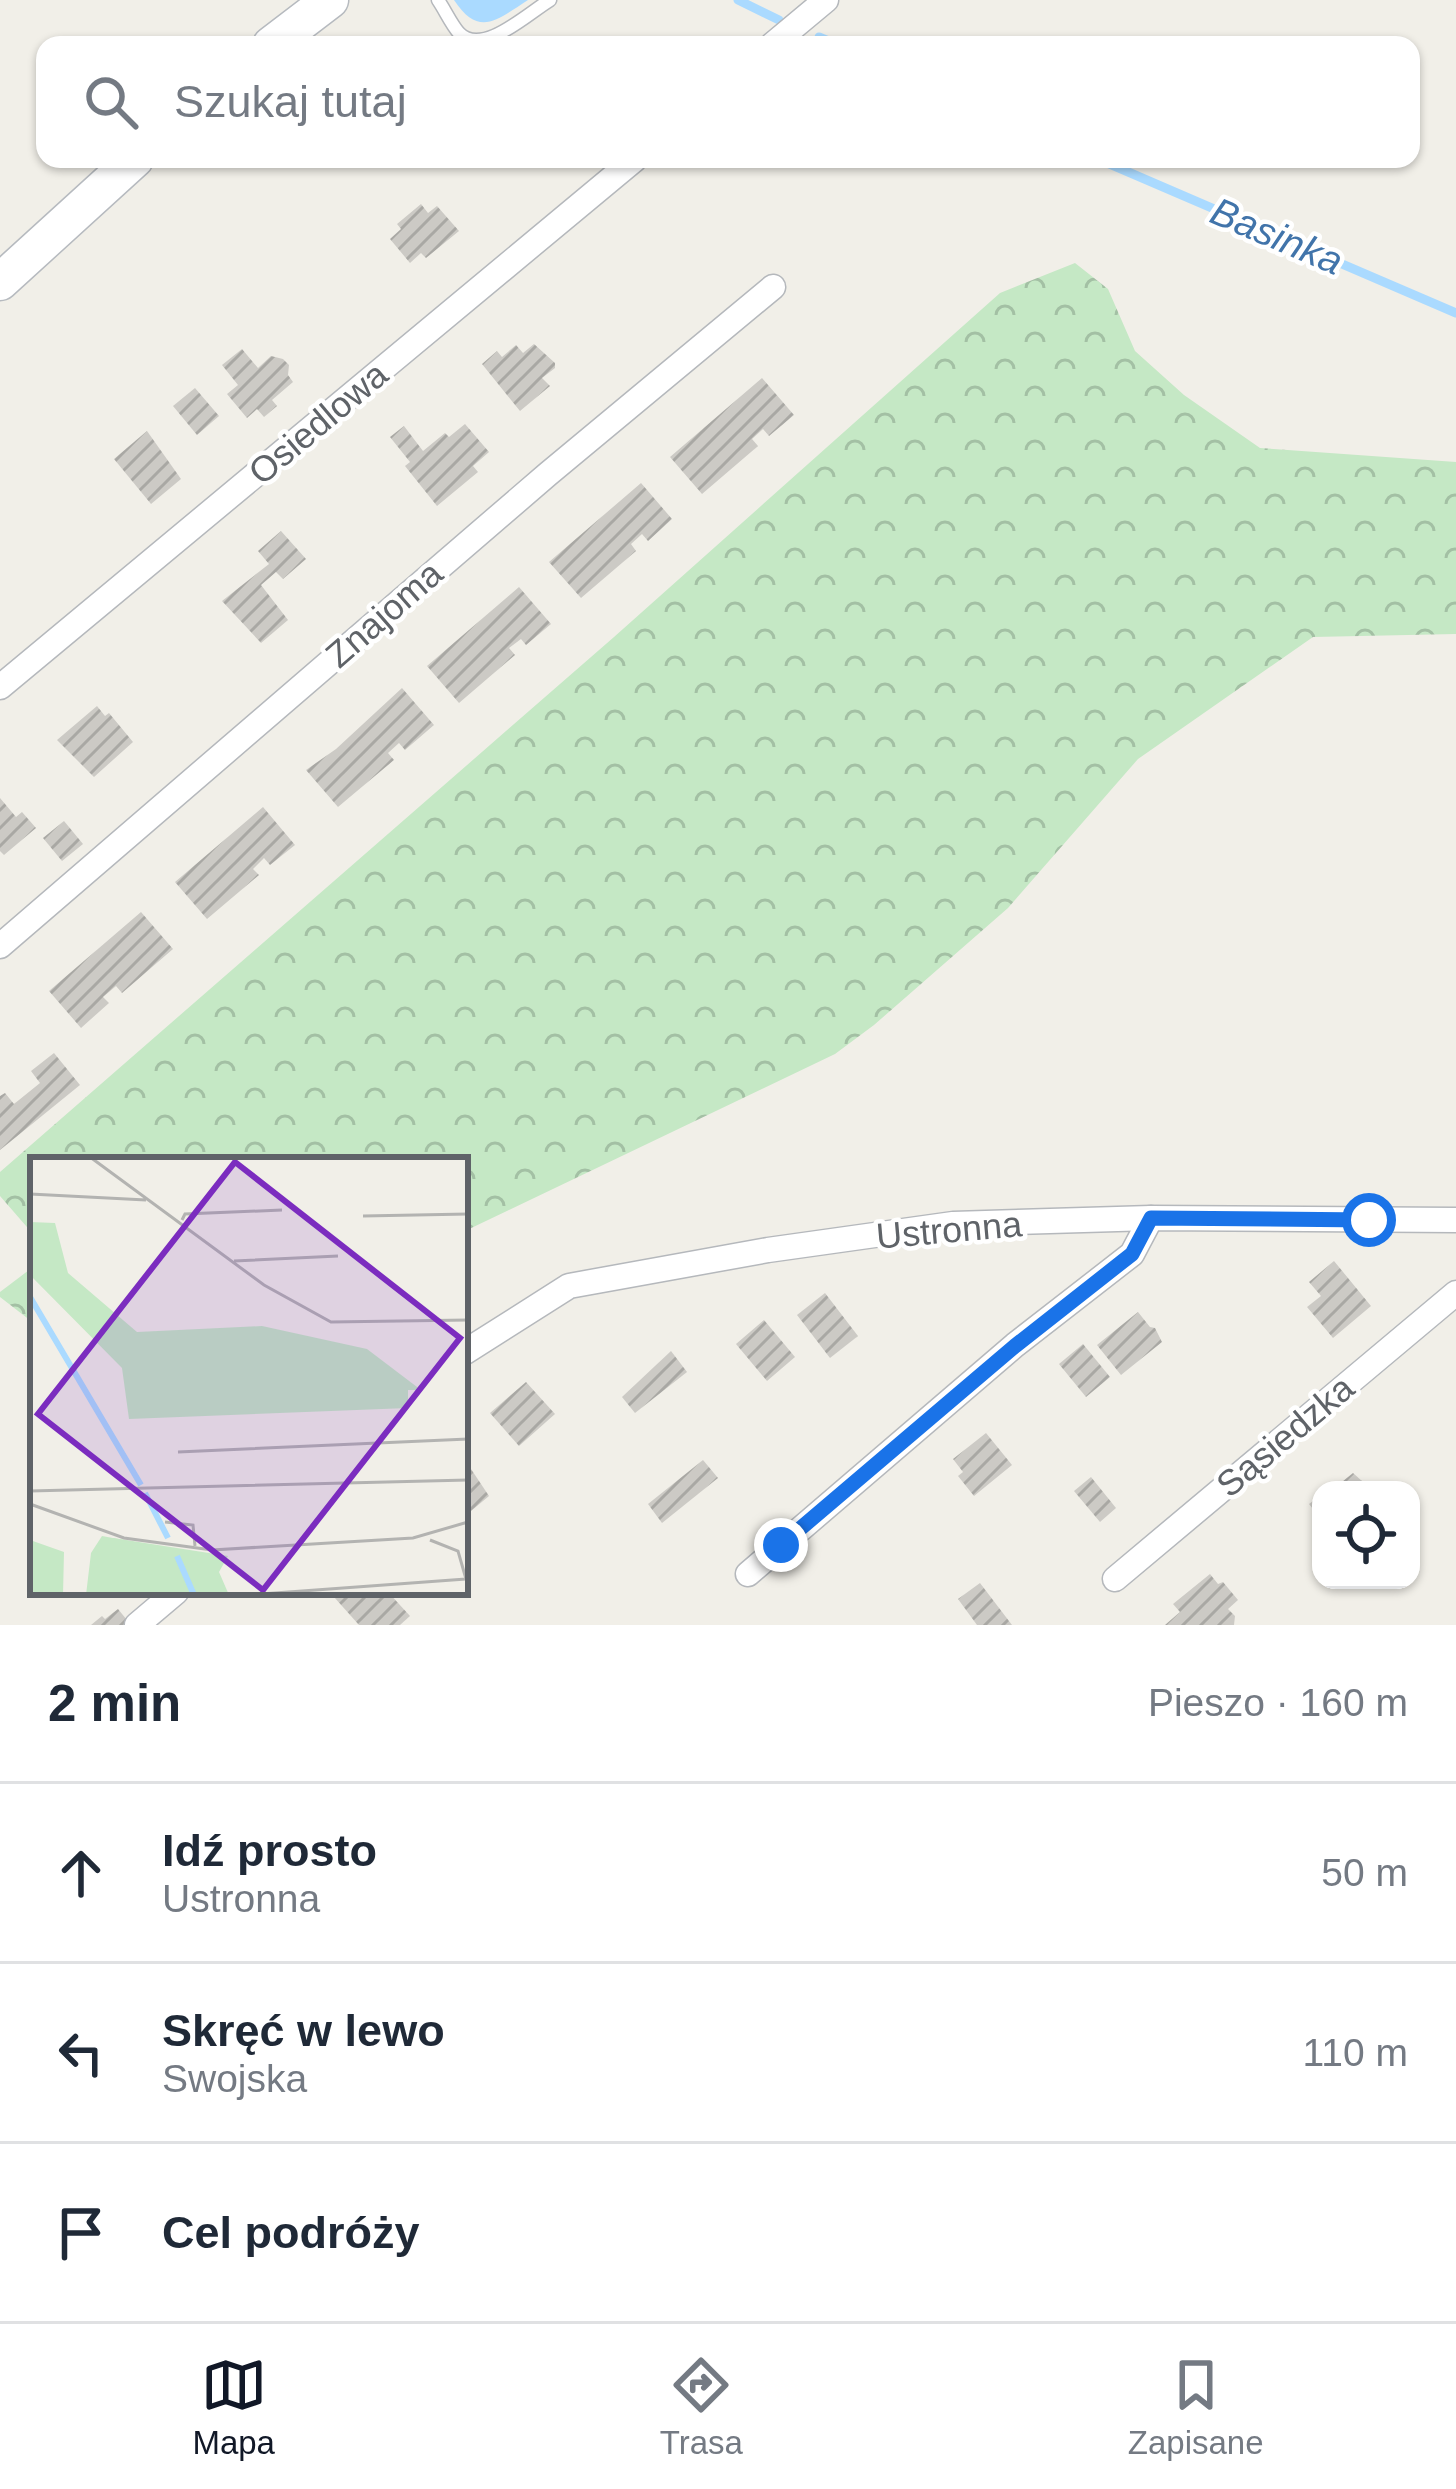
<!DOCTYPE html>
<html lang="pl">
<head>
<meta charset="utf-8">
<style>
  :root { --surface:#fff; --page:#f2f2f3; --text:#1f2937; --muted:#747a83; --line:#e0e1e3; --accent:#111827 }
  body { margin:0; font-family:Helvetica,sans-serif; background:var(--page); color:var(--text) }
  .controls { position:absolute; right:36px; bottom:36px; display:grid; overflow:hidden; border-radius:24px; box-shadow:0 3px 9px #0004 }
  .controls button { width:108px; height:108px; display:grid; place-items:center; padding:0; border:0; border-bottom:3px solid var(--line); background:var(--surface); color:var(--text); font:60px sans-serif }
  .stop { position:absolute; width:36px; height:36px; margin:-27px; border:9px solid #1a73e8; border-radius:50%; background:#fff }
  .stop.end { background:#1a73e8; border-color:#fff; box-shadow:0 3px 12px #0008 }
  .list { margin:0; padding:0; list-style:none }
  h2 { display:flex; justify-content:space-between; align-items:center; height:156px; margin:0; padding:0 48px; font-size:51px }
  h2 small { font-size:39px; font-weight:400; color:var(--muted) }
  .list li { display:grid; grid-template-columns:78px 1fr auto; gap:36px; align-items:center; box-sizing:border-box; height:180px; padding:0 48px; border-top:3px solid var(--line) }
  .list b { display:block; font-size:45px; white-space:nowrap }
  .list p { margin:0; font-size:39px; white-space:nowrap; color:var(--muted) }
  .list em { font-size:39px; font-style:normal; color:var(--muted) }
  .icon { flex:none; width:66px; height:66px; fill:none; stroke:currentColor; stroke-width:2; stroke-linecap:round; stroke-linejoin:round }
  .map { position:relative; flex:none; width:1456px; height:1625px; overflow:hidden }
  .search { position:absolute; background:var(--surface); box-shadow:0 3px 9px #0004; left:36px; right:36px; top:36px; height:132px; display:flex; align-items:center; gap:30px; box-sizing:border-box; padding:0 42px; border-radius:24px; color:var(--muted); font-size:45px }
  .sheet { height:696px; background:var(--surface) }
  nav { display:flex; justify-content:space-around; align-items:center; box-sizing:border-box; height:168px; border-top:3px solid var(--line); background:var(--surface); font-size:33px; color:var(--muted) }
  nav a { display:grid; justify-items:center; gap:6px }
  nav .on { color:var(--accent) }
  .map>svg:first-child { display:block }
</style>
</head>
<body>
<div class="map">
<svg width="1456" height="1625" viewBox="0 0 1456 1625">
  <defs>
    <pattern id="forest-crowns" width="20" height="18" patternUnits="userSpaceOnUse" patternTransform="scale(3)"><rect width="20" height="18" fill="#c5e8c5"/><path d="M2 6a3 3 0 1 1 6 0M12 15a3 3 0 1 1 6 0" fill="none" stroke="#a3c0a4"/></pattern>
    <pattern id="building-hatch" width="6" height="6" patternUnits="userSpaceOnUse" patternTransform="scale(3)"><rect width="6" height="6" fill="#cccac5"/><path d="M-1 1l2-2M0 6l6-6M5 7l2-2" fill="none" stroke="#a9a8a4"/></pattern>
  </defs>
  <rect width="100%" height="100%" fill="#f1efe8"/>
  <g fill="url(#forest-crowns)">
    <path d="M1075,263L1108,289L1135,351L1184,395L1260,448L1456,462V634L1313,637L1138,759L1008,908L874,1025L835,1054L465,1231V1160H33V1234L0,1196V1172L614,637L1000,293Z"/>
    <path d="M33,1267V1321H31L0,1297V1292Z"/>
  </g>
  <path fill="#aadaff" d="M454,0H528C497,20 479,38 454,0Z"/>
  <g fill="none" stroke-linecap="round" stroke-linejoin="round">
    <g stroke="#aadaff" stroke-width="9">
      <path d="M738,0L779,20"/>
      <path d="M819,37L838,45"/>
      <path d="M1098,159L1456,313"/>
    </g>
  </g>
  <g fill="url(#building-hatch)">
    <path d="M421,204L428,213L437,206L459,231L426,258L421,253L410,263L390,239L401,229L397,224Z"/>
    <path d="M534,344L555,363V368L542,378L550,386L520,411L482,364L497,351L502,357L516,345L523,353Z"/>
    <path d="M242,349L258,368L271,356L283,359L289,365L288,375L293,382L272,400L277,406L264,417L257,409L247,418L227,394L238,385L222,365Z"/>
    <path d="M762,378L794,415L769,436L763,429L752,439L758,446L702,494L670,457Z"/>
    <path d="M195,388L219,416L197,435L173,406Z"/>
    <path d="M465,424L489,452L473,466L478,472L437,506L405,466L410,462L390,437L404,426L423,451L445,433L449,437Z"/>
    <path d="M147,431L181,479L151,504L114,459Z"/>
    <path d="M641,483L672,519L648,541L642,534L631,544L636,551L581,598L549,562Z"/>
    <path d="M281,531L306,559L283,579L276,572L261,585L288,620L261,643L222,601L269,564L258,551Z"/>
    <path d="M519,587L551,624L526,645L521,639L509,648L515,655L459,703L427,666Z"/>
    <path d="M402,688L434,725L405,750L399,743L388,753L394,760L338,807L306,770L336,749Z"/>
    <path d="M97,706L105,716L109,713L133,742L94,777L57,740Z"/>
    <path d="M0,798L16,817L22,812L36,828L4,855L0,851Z"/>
    <path d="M263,807L295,845L270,865L264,858L253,869L259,875L207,919L175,882Z"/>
    <path d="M64,821L83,844L62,861L43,838Z"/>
    <path d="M141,912L173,949L122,993L116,986L103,997L109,1003L81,1028L49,991Z"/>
    <path d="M54,1053L80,1085L0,1150V1096L5,1093L14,1104L40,1083L31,1071Z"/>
    <path d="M1334,1261L1371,1306L1333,1338L1307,1307L1321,1296L1309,1282Z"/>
    <path d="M825,1293L858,1336L830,1358L797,1315Z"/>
    <path d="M1138,1312L1150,1327L1155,1328L1162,1342L1121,1375L1097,1345Z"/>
    <path d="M764,1320L795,1357L767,1381L736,1344Z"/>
    <path d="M1083,1344L1110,1377L1086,1397L1059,1364Z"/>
    <path d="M671,1351L687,1372L635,1413L622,1397Z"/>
    <path d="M526,1382L555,1414L519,1446L490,1413Z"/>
    <path d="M986,1433L1012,1465L974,1496L958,1476L963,1472L953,1459Z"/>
    <path d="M465,1460L489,1496L465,1516Z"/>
    <path d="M703,1460L718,1478L662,1523L648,1504Z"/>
    <path d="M1353,1473L1372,1490H1332Z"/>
    <path d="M1091,1477L1116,1508L1100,1522L1074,1491Z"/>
    <path d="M1321,1495V1519L1309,1504Z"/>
    <path d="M1210,1574L1218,1584L1223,1582L1238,1600L1228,1609L1235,1616L1234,1625H1165L1180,1612L1173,1604Z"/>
    <path d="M980,1583L1012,1625H977L958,1599Z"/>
    <path d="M340,1592H388L410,1616L400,1625H359L334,1597Z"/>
    <path d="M118,1609L131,1625H91L102,1616L105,1619Z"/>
  </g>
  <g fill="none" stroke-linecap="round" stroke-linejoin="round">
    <g stroke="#b5b8bc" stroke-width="15">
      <path id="lane" d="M438,0C445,10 451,24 459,33C482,57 527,14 550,0"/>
    </g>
    <g stroke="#b5b8bc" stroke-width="27">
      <g id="street">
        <path d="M772,45L826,0"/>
        <path d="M0,687L635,159"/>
        <path d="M0,946L548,474L773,287"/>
        <path d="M465,1352L569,1286L768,1250L953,1224L1151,1218L1456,1220"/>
        <path d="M748,1574L1015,1345L1132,1254L1151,1218"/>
        <path d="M1115,1579L1456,1293"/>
        <path d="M137,1625L176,1592"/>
      </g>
    </g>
    <g stroke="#b6babf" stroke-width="39">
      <g id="secondary">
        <path d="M271,45L330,0"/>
        <path d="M0,282L135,159"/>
      </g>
    </g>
    <use href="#lane" stroke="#fff" stroke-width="12"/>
    <use href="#street" stroke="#fff" stroke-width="24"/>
    <use href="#secondary" stroke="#fff" stroke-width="36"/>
  </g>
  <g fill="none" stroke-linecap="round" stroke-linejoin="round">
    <path stroke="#1a73e8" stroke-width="15" d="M781,1545L1015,1346L1132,1254L1151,1218L1369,1220"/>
  </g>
  <g text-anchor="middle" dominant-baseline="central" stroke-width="9" stroke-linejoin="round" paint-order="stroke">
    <g font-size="36" fill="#5f6368" stroke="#fff">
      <text transform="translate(318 423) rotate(-40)">Osiedlowa</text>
      <text transform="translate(384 614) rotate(-41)">Znajoma</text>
      <text transform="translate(949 1230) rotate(-5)">Ustronna</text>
      <text transform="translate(1285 1436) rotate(-40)">Sąsiedzka</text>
    </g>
    <g font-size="39" font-style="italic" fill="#4174aa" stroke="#fff">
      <text transform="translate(1277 236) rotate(23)">Basinka</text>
    </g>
  </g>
  <g transform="translate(30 1157)">
    <rect width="438" height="438" fill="#f1efe8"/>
    <path d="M0,65L25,66L38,116L107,175L232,169L337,192L391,233H378V251L99,262L92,211L0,118ZM72,379L143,392L164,438H56L61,396Z" fill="#c5e8c5"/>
    <path d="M83,381L198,399L189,415L199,438H85L71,408L76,383ZM0,383L34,395L33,438H0Z" fill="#c5e8c5"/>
    <path fill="none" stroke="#aadaff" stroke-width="6" d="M0,140L111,328M115,336L138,381M147,399L164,438"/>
    <path fill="none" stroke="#b3b3b1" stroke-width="3" d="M60,0L234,128L301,165L438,163M0,37L116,43M333,59L438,57M152,63L155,57L252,53M204,104L308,99M148,295L438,282M0,334L438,323M0,347L94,381L182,393L383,381L438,365M135,365L163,368L165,389M400,383L428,394L436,422M231,437L436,422"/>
    <path fill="#7b2cbf" fill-opacity="0.15" stroke="#7b2cbf" stroke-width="6" d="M205,5L430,181L233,433L8,257Z"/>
    <rect width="438" height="438" fill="none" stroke="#5f6368" stroke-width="6"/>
  </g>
</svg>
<div class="controls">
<button><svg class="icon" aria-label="locate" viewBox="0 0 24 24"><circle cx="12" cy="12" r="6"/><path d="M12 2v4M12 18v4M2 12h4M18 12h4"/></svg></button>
</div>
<div class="stop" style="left:1369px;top:1220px"></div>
<div class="stop end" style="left:781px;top:1545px"></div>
<div class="search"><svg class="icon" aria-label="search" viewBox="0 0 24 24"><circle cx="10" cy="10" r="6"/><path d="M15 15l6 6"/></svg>Szukaj tutaj</div>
</div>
<section class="sheet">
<h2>2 min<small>Pieszo · 160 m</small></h2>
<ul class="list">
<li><svg class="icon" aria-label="ahead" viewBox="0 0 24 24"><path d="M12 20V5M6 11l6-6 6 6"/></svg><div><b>Idź prosto</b><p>Ustronna</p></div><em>50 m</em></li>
<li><svg class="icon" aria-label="left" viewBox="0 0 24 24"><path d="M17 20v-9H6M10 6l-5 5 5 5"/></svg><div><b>Skręć w lewo</b><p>Swojska</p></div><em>110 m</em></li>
<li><svg class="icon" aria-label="arrive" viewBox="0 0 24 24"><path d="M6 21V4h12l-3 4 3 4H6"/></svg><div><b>Cel podróży</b></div></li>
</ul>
</section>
<nav>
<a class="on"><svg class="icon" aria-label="map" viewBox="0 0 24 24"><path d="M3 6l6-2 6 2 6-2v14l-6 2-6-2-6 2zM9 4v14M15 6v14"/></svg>Mapa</a>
<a><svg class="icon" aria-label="directions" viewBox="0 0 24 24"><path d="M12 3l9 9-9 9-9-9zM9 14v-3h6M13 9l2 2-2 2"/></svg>Trasa</a>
<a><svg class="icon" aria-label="saved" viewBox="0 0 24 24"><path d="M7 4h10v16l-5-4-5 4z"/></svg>Zapisane</a>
</nav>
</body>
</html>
